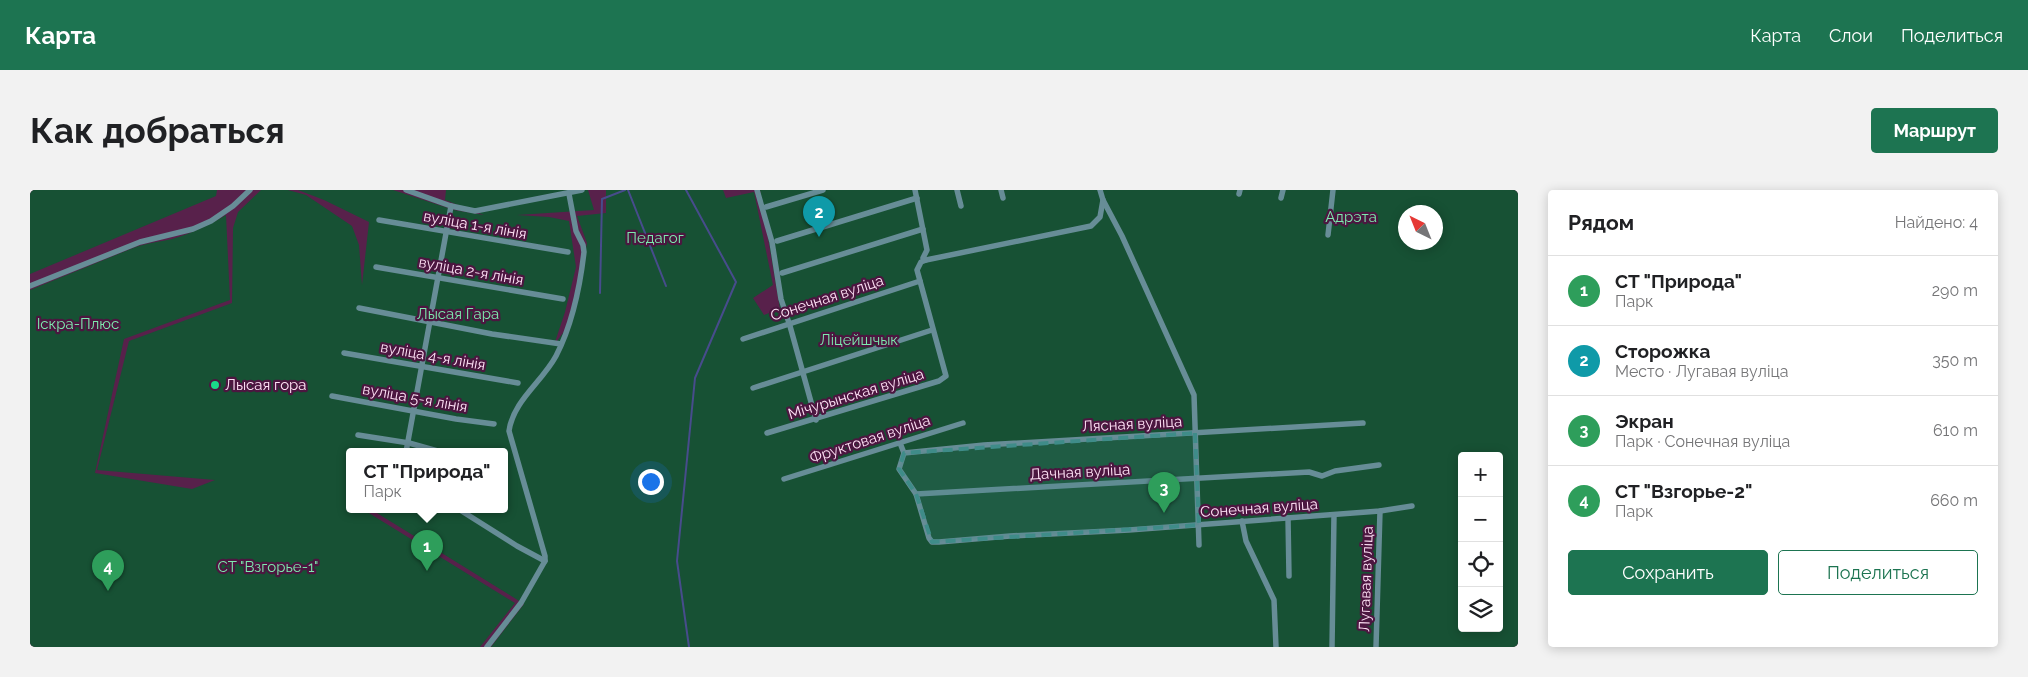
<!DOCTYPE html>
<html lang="ru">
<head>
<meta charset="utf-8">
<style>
  :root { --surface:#fff; --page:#f2f2f2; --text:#202124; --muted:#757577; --line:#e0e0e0; --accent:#1d7451 }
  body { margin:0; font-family:Raleway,sans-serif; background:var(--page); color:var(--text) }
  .controls { position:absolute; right:15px; bottom:15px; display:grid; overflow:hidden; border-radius:5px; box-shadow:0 2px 12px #0003 }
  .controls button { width:45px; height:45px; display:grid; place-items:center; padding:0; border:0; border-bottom:1px solid var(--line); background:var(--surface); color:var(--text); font:25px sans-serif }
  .compass { position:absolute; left:1368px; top:15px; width:45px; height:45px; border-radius:50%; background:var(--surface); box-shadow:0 2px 12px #0003; rotate:317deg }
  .you { position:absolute; left:620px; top:291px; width:18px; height:18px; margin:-12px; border:4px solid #fff; border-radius:50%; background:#1a73e8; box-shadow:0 0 0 8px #1a73e833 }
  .badge { display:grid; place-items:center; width:32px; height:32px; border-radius:50%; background:var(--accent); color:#fff; font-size:16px; font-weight:700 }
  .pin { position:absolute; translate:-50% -41px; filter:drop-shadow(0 1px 2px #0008) }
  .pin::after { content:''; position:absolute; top:26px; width:18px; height:15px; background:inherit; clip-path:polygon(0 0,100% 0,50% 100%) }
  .popup { position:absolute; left:316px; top:258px; width:162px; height:65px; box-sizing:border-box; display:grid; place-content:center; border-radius:5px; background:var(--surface); filter:drop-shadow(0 1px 4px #0005); font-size:16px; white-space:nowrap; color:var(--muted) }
  .popup b { font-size:19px; color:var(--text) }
  .popup::after { content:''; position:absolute; left:50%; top:100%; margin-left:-10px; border:10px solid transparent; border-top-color:var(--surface) }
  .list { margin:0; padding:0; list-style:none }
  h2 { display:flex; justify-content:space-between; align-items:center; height:65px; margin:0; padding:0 20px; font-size:21px }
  h2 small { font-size:16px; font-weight:400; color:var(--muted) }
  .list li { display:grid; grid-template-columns:32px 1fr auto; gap:15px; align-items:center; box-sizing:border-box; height:70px; padding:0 20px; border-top:1px solid var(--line) }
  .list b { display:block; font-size:19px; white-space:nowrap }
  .list p { margin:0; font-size:16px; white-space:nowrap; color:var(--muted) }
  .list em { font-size:16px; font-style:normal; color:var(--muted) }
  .actions { display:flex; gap:10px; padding:15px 20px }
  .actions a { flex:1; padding:11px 0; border:1px solid var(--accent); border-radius:5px; text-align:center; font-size:18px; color:var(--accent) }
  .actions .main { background:var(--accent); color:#fff }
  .icon { flex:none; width:28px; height:28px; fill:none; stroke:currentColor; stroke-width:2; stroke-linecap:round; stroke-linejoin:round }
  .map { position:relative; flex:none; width:1488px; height:457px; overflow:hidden; border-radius:5px }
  header { display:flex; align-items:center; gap:30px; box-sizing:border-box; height:70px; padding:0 25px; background:var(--accent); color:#fff }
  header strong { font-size:24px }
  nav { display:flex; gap:28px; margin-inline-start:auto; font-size:18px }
  .intro { display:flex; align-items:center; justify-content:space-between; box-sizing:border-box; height:120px; padding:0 30px }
  h1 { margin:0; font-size:35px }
  .button { padding:12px 22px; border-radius:5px; background:var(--accent); color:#fff; font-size:18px; font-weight:700 }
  main { display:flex; gap:30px; padding:0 30px }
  aside { flex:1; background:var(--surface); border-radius:5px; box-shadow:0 2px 12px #0003 }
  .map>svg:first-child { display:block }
</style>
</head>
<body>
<header>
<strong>Карта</strong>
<nav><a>Карта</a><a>Слои</a><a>Поделиться</a></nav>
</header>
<div class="intro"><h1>Как добраться</h1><a class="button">Маршрут</a></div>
<main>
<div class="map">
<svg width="1488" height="457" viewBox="0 0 1488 457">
  <rect width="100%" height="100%" fill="#58214b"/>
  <g fill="#175134" fill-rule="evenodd">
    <path d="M0,0H187L186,6L0,84Z"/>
    <path d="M231,0H258L276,5L322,36L329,55L332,95L339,32L294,10L268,0H363L424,20L454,25L415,10L416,0H558L564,20L487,25L519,27L539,31L546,77L535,122L524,155L542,131L557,53L547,26L576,23V0H693L696,8L724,2L743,95L723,108L734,125L750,119L730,0H1488V457H461L494,414L342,320H474V262H320L319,309L316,308L319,311L320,320H334L485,413L450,457H0V100L103,58C116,53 129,52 142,49C162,43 179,35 196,25L200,110L94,149L65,283L162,299L185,290L67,280L99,151L202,113L203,38L208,22ZM1376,22H1406V52H1376ZM1432,266H1469V438H1432Z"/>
  </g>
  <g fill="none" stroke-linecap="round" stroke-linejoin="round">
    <g stroke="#474c8c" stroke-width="2">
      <path d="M598,0L636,96"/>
      <path d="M656,0L706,92L665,188L647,371L659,457"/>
      <path d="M570,103L572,9L595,0"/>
    </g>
    <g stroke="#678d97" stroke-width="5.5">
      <path d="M376,0L421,16L445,21L552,0"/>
      <path d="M727,0L742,52L751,109L760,136L786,230"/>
      <path d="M927,0L931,16"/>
      <path d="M971,0L973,8"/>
      <path d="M1070,0L1073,10L1092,46L1164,205L1169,355"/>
      <path d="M1209,4L1210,0"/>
      <path d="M1251,8L1253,0"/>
      <path d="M736,17L793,0"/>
      <path d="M349,30L538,62"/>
      <path d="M1298,45L1303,0"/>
      <path d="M747,51L887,8"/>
      <path d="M896,70L1061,36L1070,27L1073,10"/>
      <path d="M346,77L533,109"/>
      <path d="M752,83L893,39"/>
      <path d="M0,96L110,52L163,39L181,31L203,16L220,0"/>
      <path d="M329,118L462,144L531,154"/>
      <path d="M713,149L890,91"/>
      <path d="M314,163L488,193"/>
      <path d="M723,198L902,140"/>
      <path d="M302,206L426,229L464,234"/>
      <path d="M737,243L909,191L916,186L887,80L891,72L896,70L893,68L897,60L885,0"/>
      <path d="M328,245L379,253L411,262"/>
      <path d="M870,253L874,263L869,279L886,304"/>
      <path d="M376,262L421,16"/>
      <path d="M874,263L954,255L1333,233"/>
      <path d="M1349,275L1305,281L1292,286L1279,282L886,304L899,348L902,352H909L980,346L1099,340L1350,321L1382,316"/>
      <path d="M754,289L933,233"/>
      <path d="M430,320L487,356L515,371"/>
      <path d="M1258,328L1259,386"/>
      <path d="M1212,331L1216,351L1244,410L1246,457"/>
      <path d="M457,457L491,413L515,371V366L479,241C483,211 512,192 526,166C542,135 550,97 554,62L553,55L546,41L539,4"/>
      <path d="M1302,457L1304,325"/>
      <path d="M1346,457L1350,321"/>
    </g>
  </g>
  <path fill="#3f8c89" fill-opacity="0.2" stroke="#3f8c89" stroke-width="4" stroke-dasharray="10 6" stroke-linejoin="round" d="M1165,243L1169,335L902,352L886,304L869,279L874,263Z"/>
  <circle fill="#19d989" stroke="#4c1640" stroke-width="2" cx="185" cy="195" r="5"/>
  <g text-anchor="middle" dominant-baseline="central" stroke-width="4.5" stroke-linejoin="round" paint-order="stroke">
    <g font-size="15" fill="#7debae" stroke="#4c1640">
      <text x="1321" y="27">Адрэта</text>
      <text x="625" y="48">Педагог</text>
      <text x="428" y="124">Лысая Гара</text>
      <text x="48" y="134">Іскра-Плюс</text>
      <text x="829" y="150">Ліцейшчык</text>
      <text x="238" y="377">СТ "Взгорье-1"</text>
    </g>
    <g font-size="15" fill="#ffe2f6" stroke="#4c1640">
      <text transform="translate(445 35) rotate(10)">вуліца 1-я лінія</text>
      <text transform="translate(441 81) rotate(10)">вуліца 2-я лінія</text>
      <text transform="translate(797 108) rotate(-18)">Сонечная вуліца</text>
      <text transform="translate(403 166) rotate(10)">вуліца 4-я лінія</text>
      <text transform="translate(826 204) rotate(-17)">Мічурынская вуліца</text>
      <text transform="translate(385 208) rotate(10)">вуліца 5-я лінія</text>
      <text transform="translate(1102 234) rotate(-3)">Лясная вуліца</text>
      <text transform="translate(840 249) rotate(-18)">Фруктовая вуліца</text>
      <text transform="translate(1050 282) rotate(-3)">Дачная вуліца</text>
      <text transform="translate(1229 318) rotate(-4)">Сонечная вуліца</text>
      <text transform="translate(1336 389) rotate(-88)">Лугавая вуліца</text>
    </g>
    <g font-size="15" fill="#ffe2f6" stroke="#4c1640" text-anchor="start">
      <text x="195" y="195">Лысая гора</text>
    </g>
  </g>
</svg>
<div class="controls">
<button>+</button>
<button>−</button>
<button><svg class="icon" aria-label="locate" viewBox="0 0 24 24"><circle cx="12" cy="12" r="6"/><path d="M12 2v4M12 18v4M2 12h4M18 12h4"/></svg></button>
<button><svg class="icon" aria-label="layers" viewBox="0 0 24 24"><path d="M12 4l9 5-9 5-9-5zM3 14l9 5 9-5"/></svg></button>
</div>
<svg class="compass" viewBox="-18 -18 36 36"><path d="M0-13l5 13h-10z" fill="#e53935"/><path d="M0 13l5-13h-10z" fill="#757577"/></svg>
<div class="you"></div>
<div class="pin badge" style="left:397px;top:381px;background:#2e9e5b">1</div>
<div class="popup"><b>СТ &quot;Природа&quot;</b>Парк</div>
<div class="pin badge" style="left:789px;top:47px;background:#0f9aa8">2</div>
<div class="pin badge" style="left:1134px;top:323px;background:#2e9e5b">3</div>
<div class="pin badge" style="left:78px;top:401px;background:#2e9e5b">4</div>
</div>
<aside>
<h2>Рядом<small>Найдено: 4</small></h2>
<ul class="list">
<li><span class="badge" style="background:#2e9e5b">1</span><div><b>СТ &quot;Природа&quot;</b><p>Парк</p></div><em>290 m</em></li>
<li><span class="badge" style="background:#0f9aa8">2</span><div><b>Сторожка</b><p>Место · Лугавая вуліца</p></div><em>350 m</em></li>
<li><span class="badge" style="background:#2e9e5b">3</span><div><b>Экран</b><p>Парк · Сонечная вуліца</p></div><em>610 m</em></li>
<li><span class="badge" style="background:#2e9e5b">4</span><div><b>СТ &quot;Взгорье-2&quot;</b><p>Парк</p></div><em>660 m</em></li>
</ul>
<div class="actions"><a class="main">Сохранить</a><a>Поделиться</a></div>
</aside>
</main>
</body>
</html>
